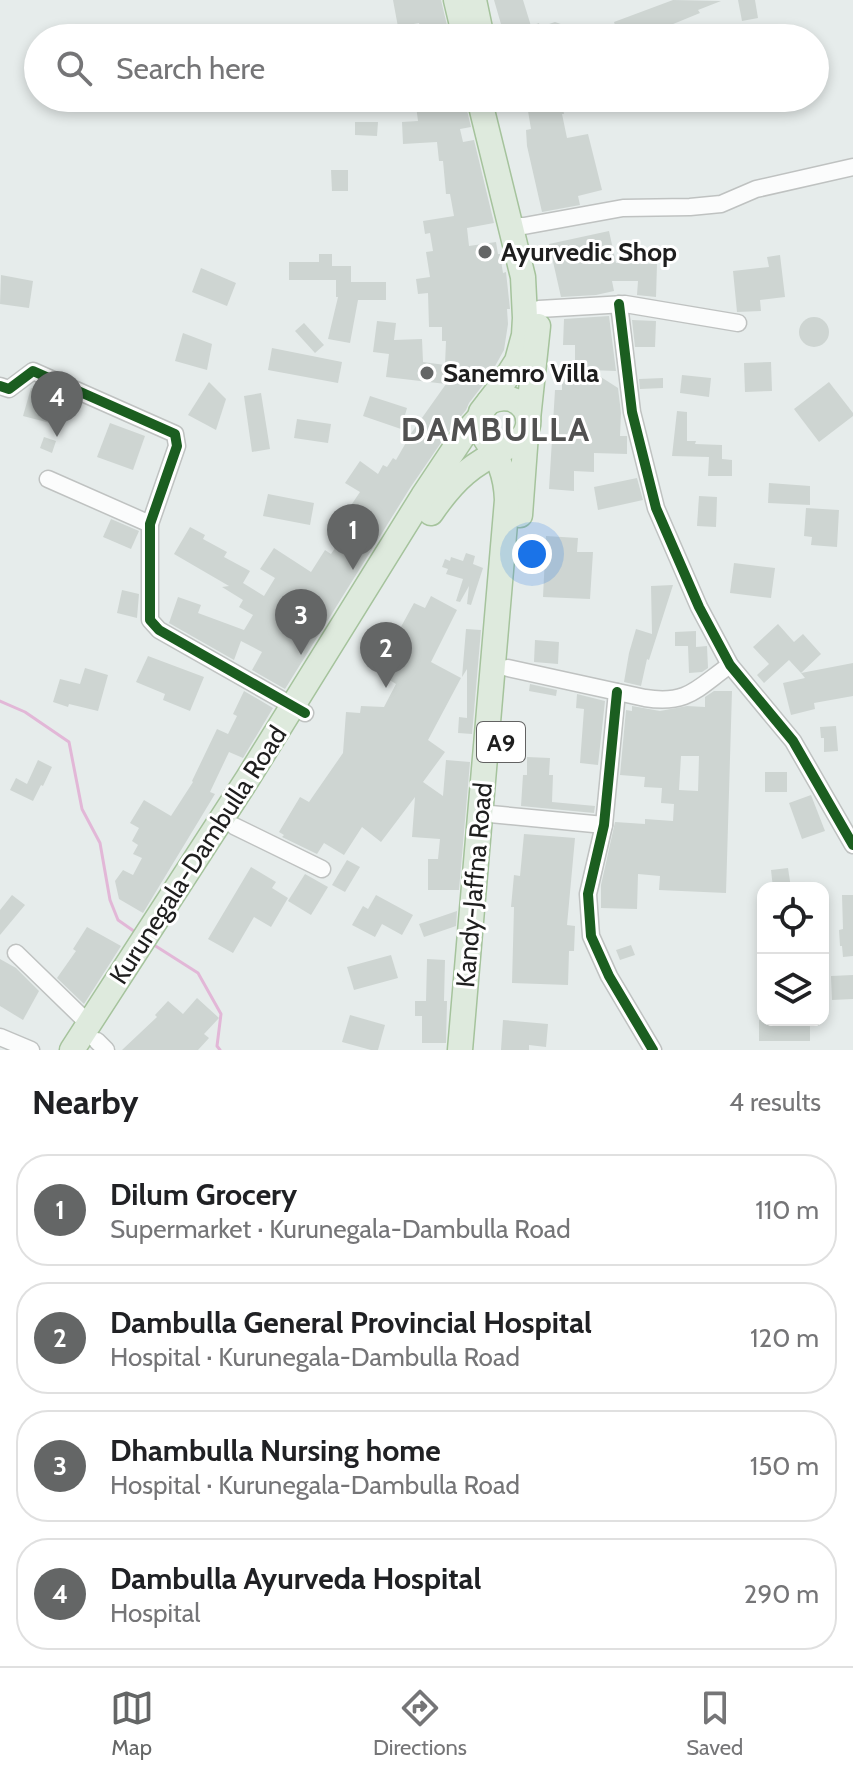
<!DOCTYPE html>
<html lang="en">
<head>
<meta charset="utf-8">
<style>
  :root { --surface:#fff; --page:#f6f6f6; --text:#202124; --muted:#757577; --line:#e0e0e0; --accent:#646666 }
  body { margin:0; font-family:Cabin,sans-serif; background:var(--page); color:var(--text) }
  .controls { position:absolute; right:24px; bottom:24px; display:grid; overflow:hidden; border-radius:16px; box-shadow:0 4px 12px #0003 }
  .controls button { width:72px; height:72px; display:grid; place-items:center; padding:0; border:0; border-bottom:2px solid var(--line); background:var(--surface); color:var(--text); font:40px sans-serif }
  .you { position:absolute; left:532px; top:554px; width:28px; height:28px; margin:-20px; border:6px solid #fff; border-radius:50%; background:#1a73e8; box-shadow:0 0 0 12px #1a73e833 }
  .badge { display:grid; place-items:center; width:52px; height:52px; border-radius:50%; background:var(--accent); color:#fff; font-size:26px; font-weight:700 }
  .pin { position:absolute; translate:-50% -66px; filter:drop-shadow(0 2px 4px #0008) }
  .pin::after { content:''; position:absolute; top:42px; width:28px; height:24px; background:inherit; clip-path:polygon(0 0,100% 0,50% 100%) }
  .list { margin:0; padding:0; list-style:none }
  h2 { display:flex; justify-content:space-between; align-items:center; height:104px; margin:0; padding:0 32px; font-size:34px }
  h2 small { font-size:26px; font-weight:400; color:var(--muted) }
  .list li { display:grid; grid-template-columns:52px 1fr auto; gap:24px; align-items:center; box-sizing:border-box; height:112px; margin:0 16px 16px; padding:0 16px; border:2px solid var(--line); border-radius:32px }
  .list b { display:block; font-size:30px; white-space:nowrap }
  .list p { margin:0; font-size:26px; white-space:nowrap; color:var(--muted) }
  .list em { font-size:26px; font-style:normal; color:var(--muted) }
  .icon { flex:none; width:44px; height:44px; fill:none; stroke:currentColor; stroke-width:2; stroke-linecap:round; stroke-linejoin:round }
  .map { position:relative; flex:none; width:853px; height:1050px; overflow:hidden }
  .search { position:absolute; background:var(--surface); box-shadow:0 4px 12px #0003; left:24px; right:24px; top:24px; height:88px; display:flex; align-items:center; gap:20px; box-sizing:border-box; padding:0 28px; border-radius:44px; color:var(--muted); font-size:30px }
  .sheet { height:616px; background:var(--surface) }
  nav { display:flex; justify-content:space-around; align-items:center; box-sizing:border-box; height:112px; border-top:2px solid var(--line); background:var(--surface); font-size:22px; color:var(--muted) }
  nav a { display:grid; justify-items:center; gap:4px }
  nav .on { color:var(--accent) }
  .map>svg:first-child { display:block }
</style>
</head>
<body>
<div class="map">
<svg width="853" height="1050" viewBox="0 0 853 1050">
  <rect width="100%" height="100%" fill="#e6eceb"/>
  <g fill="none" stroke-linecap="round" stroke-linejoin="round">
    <g stroke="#e2b7d7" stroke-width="3">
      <path d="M0,701L25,712L69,742L82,809L100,843L110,900L118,920L138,934"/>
      <path d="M154,945L198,973L221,1014L217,1046L220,1050"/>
    </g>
  </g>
  <g fill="#ced5d2" fill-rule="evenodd">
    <path d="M393,0H441L450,38H422L419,23L398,27Z"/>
    <path d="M494,0H523L531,26L539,23L540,27L555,22L572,28L576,38H505Z"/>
    <path d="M673,0L721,1L698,10L700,13L661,29L665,38H619L614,22Z"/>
    <path d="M738,0H755L758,18L742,21Z"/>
    <path d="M336,98L358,100L357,111H336Z"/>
    <path d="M415,98H464L471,127L460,129L463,142L474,140L494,223L467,228L469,246L496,242L498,254H500L503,273L506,272L510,309H507L508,324L504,350L489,377L469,403L466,410L451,428L410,488L285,689L252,670L262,652L241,641L234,660L169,623L178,597L201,605L198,613L244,630L253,615L239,607L243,600L222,587L229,586L174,554L190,527L205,535L203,539L227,552L224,557L250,571L243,583L264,596L275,578L260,569L274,548L311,572L325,550L331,554L342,538L333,532L360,492L345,483L360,461L378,474L383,465L387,467L393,458L396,460L412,432L446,384L386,377L389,354L373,352L377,321L396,323L394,340L422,339L423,362L445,365L446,341H442V327H429L428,293L418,294L416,279L430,277L426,252L433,251L430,233L425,234L423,221L454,216L450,194H446L443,161H439L437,142L403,144L402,122L418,121Z"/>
    <path d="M520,98H558L559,102H562L564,114H562L567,138L588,134L602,190L578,196L580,205L542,212L527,146L526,130L531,129L528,111L524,112Z"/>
    <path d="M355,122H378L377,136L355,135Z"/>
    <path d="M331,170H348V191H332Z"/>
    <path d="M609,231L616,263L657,264L656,297L637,295L638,281H612L614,291L596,295L561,297L549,244Z"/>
    <path d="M319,254H332V266H351V282H386V300H358L350,343L328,339L338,297H336V280H289V262H319Z"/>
    <path d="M780,255L785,297L760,300L761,311L737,312L733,271L769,267L767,257Z"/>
    <path d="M201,268L236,283L227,306L192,292Z"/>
    <path d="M1,275L33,281L29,308L0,304Z"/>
    <path d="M609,316L616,371L590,370L618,388L621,413L620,436H627V454L594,453V472L574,471V491L549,489L555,390H562V376L575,378V345H563L564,319Z"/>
    <circle cx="814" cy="332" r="15"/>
    <path d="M632,320L656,321L655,347H635Z"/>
    <path d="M304,323L324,345L315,353L295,331Z"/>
    <path d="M183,333L212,344L207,370L175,361Z"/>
    <path d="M272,348L342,362L338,383L268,370Z"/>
    <path d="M771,362L772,391L745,392L744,363Z"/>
    <path d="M682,375L711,378L709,397L680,393Z"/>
    <path d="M663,378V388L640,389L639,379Z"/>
    <path d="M209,382L226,399L216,430L188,415Z"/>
    <path d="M829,382L853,413V416L819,442L794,409Z"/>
    <path d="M31,388L57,395L50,423L23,416Z"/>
    <path d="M261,393L270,449L252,452L244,396Z"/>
    <path d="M370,396L407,408L401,429L363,416Z"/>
    <path d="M677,411L687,412V441H696L695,444L722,445V459L732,460V476H708L709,457L672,456Z"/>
    <path d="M297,419L331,424L328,443L294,438Z"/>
    <path d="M110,423L145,436L133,470L97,457Z"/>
    <path d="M44,437L56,441L52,453L40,448Z"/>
    <path d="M637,478L643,500L598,510L594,487Z"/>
    <path d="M769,483L810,486V505L768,503Z"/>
    <path d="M268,494L314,503L310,525L263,516Z"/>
    <path d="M699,496L717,497L716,527L697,526Z"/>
    <path d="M806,508L839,510L837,547L811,545L812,537L804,536Z"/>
    <path d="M111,519L139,531L131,549L103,537Z"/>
    <path d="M546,536L578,538L577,552H593L590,599L543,597Z"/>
    <path d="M466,553L475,556L473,564L483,568L471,605L467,604L469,586L460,602L456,601L463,579L446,574L448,569L442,567L445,559L450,561L451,557L463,561Z"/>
    <path d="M734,563L775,568L771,598L730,593Z"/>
    <path d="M673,585L649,660L647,659L641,686L624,682L629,653L636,629L652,634L651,586Z"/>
    <path d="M122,590L139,594L137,618L117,613Z"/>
    <path d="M431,596L457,610L431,662L461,678L428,740L445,752L423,782L443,796L446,760L470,762L459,890H428V859H438L440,839L412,837L415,797L381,842L362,827L344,855L324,843L317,854L282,837L284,835L279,832L300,797L309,802L343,753L346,712L360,713L361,706L384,707L396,684L368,666L381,644L390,647L414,603L425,608Z"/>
    <path d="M778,624L794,642L803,634L821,654L801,673L789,660L764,683L757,675L769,664L753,647Z"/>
    <path d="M466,629L481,630L472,734L458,733L459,717L467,718V669L462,677Z"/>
    <path d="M696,631V647L707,646L708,668L702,672L689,673L688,646H675V632Z"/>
    <path d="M535,640L559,642L558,664L534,662Z"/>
    <path d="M148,656L204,677L190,711L163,700L165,694L136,682Z"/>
    <path d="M853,663V696L814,703L815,709L791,715L783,683L805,678L801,673Z"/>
    <path d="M85,668L108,675L98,711L69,704L68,707L53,702L60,679L80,684Z"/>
    <path d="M530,684L557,690L556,696L529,691Z"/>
    <path d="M244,691L273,708L243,758L229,752L210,792L215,794L143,913L119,899L115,881L123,870L133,875L142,858L133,854L138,845L132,841L139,828L130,823L144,800L171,816L193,782L192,781L217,729L228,734L237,716L233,714Z"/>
    <path d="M714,691H732L726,893L659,890L660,876L638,874L637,909L601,908V885L615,822L645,824V819L673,821L674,804L661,803L662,788L644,787L645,777L620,775L626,710L632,711V706L660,711L687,706L705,707V697ZM681,756H699L698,791L679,790Z"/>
    <path d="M577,694L605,701L598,765L580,763L584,709L576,708Z"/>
    <path d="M836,726L838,751L824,752V738H821L820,727Z"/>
    <path d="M527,757L550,758L549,775H553L552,802L595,806L594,813L521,806L523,775H527Z"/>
    <path d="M38,760L52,767L43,786L41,785L33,801L10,790L16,778L27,784Z"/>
    <rect x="765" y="772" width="22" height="20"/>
    <path d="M811,795L825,831L802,839L789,803Z"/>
    <path d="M524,834L575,838L567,925L575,926L574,951H569L568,985L512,983L514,907H511L514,875L520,876Z"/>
    <path d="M347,860L360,867L345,892L332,885Z"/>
    <path d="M251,867L276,882L272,888L288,898L271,927L254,917L233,953L208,939Z"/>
    <path d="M788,868L791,888H773L771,870Z"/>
    <path d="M305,874L328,887L311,915L288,901Z"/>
    <path d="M12,895L25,905L0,935V910Z"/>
    <path d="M376,895L413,915L402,935L382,924L375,937L352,925L363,906L368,909Z"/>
    <path d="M842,895H853V956L843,957L842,946H840L839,930L843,929Z"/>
    <path d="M457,911L456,926L424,937L419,924Z"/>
    <path d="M87,927L121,946L84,1004L57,978L76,951L73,949Z"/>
    <path d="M631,945L635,955L620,960L616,950Z"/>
    <path d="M391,955L398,978L354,990L347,967Z"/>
    <path d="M0,959L16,968L39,991L23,1020L0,1006Z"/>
    <path d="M427,959L445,960L444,1001H447L446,1043H422V1016H415V1001H426Z"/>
    <path d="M853,975V999L832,1000L831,976Z"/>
    <path d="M197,998L219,1018L204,1034L209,1038L198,1050H122L157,1017L155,1015L168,1001L183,1014Z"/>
    <path d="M350,1015L385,1025L378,1050H371L342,1042Z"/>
    <path d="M503,1020L548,1024L546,1047L529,1045V1050H501Z"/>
    <rect x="759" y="1020" width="51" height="21"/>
  </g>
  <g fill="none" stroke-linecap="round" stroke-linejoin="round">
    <g stroke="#bfc2c1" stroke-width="19">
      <g id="minor">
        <path d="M510,226H524L623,208L690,207L721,204L756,189L853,167"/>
        <path d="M619,304L632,412L656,508L699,607L730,665L793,741L853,845"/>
        <path d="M539,309L625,304L738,323"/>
        <path d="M0,386L9,389L33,371L175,434L177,446L150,524V620L159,630L305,713"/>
        <path d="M48,479L150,524"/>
        <path d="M508,668L645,698C688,705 697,688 730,665"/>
        <path d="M617,692L604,825L588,894L591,936L609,976L653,1050"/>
        <path d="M480,813L604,825"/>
        <path d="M234,826L322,869"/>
        <path d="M16,953L89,1024"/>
        <path d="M0,1037L31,1050"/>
        <path d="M97,1041L106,1050"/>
      </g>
    </g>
    <g stroke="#a5c39c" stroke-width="27">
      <g id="highway">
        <path d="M456,0L465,38"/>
        <path d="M474,0L482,38"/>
        <path d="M479,98L523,277L525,318L524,335L517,361L501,386L481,412L479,425L481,431"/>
        <path d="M489,402C521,386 544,424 515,444"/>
        <path d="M528,419L538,326"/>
        <path d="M431,513C455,478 472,464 510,446"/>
        <path d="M520,515L526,434"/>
        <path d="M72,1050L248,778L423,496L463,436L479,418"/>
        <path d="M460,1050L507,500C506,474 499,459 485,438"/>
      </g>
    </g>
    <use href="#minor" stroke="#fbfcfc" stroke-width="16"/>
    <use href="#highway" stroke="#deeadd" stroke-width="24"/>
    <g stroke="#fff" stroke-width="15">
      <g id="cycleway">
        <path d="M619,304L632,412L656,508L699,607L730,665L793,741L853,845"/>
        <path d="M0,386L9,389L33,371L175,434L177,446L150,524V620L159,630L305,713"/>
        <path d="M617,692L604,825L588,894L591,936L609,976L653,1050"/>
      </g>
    </g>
    <use href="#cycleway" stroke="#1b5e20" stroke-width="10"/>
  </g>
  <g fill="#646666" stroke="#fff" stroke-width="3">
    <circle cx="485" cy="252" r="8"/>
    <circle cx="427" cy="373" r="8"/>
  </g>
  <g text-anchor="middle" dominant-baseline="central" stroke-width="6" stroke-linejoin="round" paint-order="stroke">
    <rect fill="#fff" stroke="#626262" stroke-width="2" x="477" y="722" width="48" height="40" rx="6"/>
    <g font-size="24" font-weight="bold" fill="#1e1e1e">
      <text x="501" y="742">A9</text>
    </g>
    <g font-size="26" font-weight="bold" fill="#1e1e1e" stroke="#fff" text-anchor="start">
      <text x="501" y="252">Ayurvedic Shop</text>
      <text x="443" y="373">Sanemro Villa</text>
    </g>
    <g font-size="26" fill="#1e1e1e" stroke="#fff">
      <text transform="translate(198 855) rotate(-57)">Kurunegala-Dambulla Road</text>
      <text transform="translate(474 885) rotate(-85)">Kandy-Jaffna Road</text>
    </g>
    <g font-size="34" font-weight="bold" letter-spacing="2" fill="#515151" stroke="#fff">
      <text x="496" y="429">DAMBULLA</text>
    </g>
  </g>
</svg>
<div class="controls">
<button><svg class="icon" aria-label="locate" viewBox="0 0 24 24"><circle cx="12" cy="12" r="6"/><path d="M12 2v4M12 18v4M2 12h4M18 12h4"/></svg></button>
<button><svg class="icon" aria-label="layers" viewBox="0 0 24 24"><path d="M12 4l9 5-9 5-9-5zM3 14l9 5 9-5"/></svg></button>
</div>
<div class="you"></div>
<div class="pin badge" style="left:353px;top:570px">1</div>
<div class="pin badge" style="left:386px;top:688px">2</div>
<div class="pin badge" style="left:301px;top:655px">3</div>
<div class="pin badge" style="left:57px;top:437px">4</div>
<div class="search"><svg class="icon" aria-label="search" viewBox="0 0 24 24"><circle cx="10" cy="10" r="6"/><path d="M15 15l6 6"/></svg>Search here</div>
</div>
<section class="sheet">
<h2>Nearby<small>4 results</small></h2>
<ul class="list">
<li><span class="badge">1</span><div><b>Dilum Grocery</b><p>Supermarket · Kurunegala-Dambulla Road</p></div><em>110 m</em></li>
<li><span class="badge">2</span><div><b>Dambulla General Provincial Hospital</b><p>Hospital · Kurunegala-Dambulla Road</p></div><em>120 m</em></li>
<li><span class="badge">3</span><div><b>Dhambulla Nursing home</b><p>Hospital · Kurunegala-Dambulla Road</p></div><em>150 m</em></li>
<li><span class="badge">4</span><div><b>Dambulla Ayurveda Hospital</b><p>Hospital</p></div><em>290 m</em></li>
</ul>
</section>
<nav>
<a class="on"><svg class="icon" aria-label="map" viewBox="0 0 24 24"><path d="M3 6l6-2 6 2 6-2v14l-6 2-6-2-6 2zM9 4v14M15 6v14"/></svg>Map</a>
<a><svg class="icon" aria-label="directions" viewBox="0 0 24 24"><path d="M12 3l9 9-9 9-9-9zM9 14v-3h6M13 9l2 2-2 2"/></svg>Directions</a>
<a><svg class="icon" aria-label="saved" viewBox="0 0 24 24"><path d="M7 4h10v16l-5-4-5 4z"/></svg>Saved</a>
</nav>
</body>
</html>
